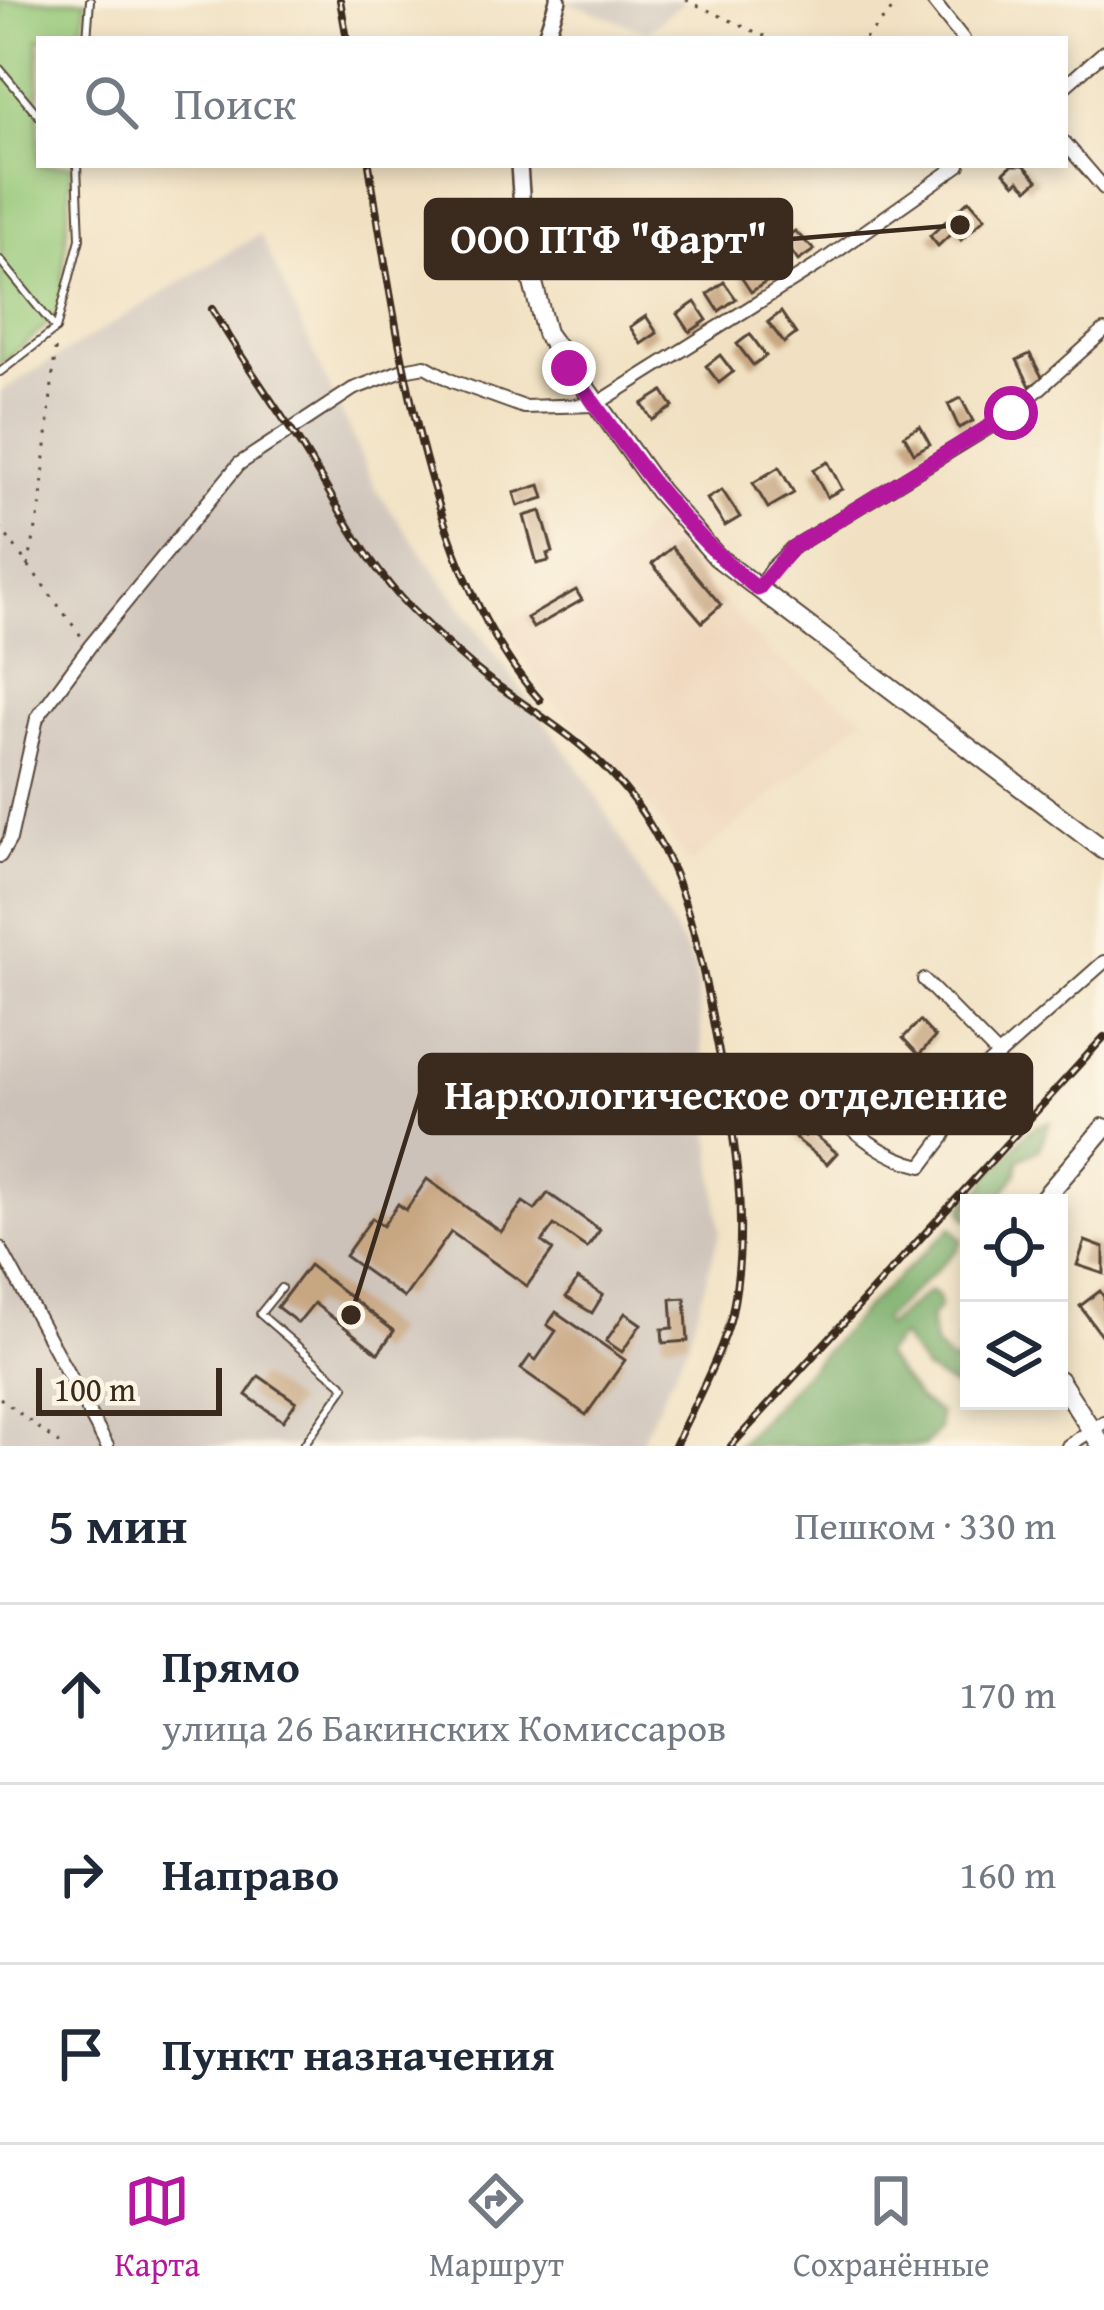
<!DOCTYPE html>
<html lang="ru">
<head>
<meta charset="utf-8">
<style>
  :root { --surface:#fff; --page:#f2f2f3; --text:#1f2937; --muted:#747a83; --line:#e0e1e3; --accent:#b5179e }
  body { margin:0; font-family:"Gentium Book Plus",serif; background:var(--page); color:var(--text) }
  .controls { position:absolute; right:36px; bottom:36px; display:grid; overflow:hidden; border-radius:0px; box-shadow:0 6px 18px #0003 }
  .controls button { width:108px; height:108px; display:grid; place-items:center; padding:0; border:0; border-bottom:3px solid var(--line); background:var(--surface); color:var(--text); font:60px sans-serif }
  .scale { position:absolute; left:36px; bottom:30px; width:186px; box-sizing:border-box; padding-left:12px; border:6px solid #3b2a1e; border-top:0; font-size:33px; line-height:42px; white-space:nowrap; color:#3b2a1e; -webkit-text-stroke:9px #fcf5e5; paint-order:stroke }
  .stop { position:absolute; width:36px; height:36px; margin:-27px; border:9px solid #b5179e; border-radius:50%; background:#fff }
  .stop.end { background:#b5179e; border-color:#fff; box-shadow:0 3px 12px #0008 }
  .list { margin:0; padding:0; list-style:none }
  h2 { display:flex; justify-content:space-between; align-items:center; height:156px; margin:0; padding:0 48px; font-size:51px }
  h2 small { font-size:39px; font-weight:400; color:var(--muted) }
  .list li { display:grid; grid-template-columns:78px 1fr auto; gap:36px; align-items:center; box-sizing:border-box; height:180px; padding:0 48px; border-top:3px solid var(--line) }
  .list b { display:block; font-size:45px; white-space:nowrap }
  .list p { margin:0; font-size:39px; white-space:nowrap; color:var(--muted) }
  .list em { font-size:39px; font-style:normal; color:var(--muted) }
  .icon { flex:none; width:66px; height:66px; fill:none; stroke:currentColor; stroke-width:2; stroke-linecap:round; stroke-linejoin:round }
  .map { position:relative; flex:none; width:1104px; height:1446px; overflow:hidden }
  .search { position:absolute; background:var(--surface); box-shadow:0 6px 18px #0003; left:36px; right:36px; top:36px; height:132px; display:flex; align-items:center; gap:30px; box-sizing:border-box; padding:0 42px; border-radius:0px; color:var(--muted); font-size:45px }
  .sheet { height:696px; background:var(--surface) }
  nav { display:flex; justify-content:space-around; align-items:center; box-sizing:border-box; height:168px; border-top:3px solid var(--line); background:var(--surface); font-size:33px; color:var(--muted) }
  nav a { display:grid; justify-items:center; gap:6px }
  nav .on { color:var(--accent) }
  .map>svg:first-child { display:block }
</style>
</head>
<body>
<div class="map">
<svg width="1104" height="1446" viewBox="0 0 1104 1446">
  <rect width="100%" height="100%" fill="#fcf5e5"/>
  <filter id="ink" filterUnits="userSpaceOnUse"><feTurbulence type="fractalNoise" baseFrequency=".00833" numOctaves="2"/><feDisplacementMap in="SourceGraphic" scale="24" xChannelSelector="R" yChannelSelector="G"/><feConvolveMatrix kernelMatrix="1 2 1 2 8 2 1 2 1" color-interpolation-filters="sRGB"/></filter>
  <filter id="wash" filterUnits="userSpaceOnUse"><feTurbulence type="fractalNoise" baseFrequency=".004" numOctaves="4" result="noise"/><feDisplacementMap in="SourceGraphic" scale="48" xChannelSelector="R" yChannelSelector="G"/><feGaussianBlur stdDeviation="2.7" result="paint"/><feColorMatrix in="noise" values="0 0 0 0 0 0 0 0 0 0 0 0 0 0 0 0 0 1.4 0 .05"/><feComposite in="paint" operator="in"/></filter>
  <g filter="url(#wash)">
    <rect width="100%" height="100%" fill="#f1e1c2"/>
    <path fill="#efd6bb" d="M654,522L771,654L864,717L690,865L634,785L545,692L503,626L575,585Z"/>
    <g fill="#cdc2b9">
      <path d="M564,0H685L647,32Z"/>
      <path d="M260,234L376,490L589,783L695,967L720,1232L688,1341L639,1446H0V392Z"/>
    </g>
    <path fill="#94c777" stroke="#68784a" stroke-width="3" d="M0,0H86L82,39H39V165H72L60,313L0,366Z"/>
    <g fill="#77ac68" stroke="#596b43" stroke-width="3">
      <path d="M1050,1122L1039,1149L1019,1159L1017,1173L996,1203H969V1219L966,1218L962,1209L972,1193L985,1186C989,1166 1000,1169 1010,1154C1023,1136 1027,1127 1050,1122Z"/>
      <path d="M952,1227L962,1240L958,1249L883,1320L886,1326L929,1291L938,1296L940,1307L930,1319L935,1346L953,1363L961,1360L960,1337L969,1329V1401H991L977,1409L953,1386L925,1370L901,1336L883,1355L918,1399L939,1413V1430L924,1446H737L866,1307Z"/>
    </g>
    <g id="blocks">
      <g fill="#c7a682">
        <path d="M1012,165H1024L1038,180L1028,189L1019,180L1015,184L1004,172Z"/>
        <path d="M969,200L985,218L961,240L954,231L938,246L930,236Z"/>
        <path d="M795,231L814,250L798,261L783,239Z"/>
        <path d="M763,254L781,272L751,292L737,271Z"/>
        <path d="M724,282L736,299L719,311L708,294Z"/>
        <path d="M695,302L707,320L690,332L678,314Z"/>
        <path d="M781,312L796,334L784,343L768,322Z"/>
        <path d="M646,316L657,333L641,344L630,327Z"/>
        <path d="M750,334L766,356L753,365L737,344Z"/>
        <path d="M1030,354L1043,379L1030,386L1017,360Z"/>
        <path d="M720,355L733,372L719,383L706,366Z"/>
        <path d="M663,391L673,407L652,420L642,404Z"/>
        <path d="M961,398L973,421L959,428L948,404Z"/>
        <path d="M920,426L930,444L914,453L904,435Z"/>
        <path d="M828,462L842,489L827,497L813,470Z"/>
        <path d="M779,467L794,493L768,508L753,483Z"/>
        <path d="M540,485L544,498L518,506L514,493Z"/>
        <path d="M722,490L740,517L725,526L707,499Z"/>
        <path d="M541,511L553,552L547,554L549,561L537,564L524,516Z"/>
        <path d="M672,547L721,605L702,622L652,564Z"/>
        <path d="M576,590L582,600L533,628L527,618Z"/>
        <path d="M920,1021L935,1037L919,1055L903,1038Z"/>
        <path d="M810,1131L837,1153L827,1164L795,1138L800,1132L805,1136Z"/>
        <path d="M427,1179L501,1232L523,1202L535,1210L548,1193L600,1230L587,1248L554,1225L542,1242L553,1250L527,1286L451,1232L404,1298L345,1256L372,1218L383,1226L398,1204L406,1210Z"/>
        <path d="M1085,1241L1104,1248V1274L1077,1265Z"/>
        <path d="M309,1265L394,1331L378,1353L314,1303L298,1323L277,1307Z"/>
        <path d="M578,1279L603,1295L592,1313L566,1297Z"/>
        <path d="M1100,1291L1104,1297V1339L1080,1306Z"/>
        <path d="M685,1298L688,1341L663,1343L662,1329L673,1328L671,1299Z"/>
        <path d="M556,1312L625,1360L586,1415L521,1369L530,1356L536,1360L556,1331L547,1325Z"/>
        <path d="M625,1313L641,1324L622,1352L606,1341Z"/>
        <path d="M259,1376L296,1402L283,1421L246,1395Z"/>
      </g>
    </g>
  </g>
  <g filter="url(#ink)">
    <use href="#blocks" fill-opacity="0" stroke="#564537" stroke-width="3"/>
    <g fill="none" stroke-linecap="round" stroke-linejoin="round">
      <g stroke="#564537" stroke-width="10">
        <g id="service">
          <path d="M87,39L90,0"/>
          <path d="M0,69L39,116"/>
          <path d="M0,260L56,329"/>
          <path d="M0,372L56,329L80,239L77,165"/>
          <path d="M281,1288L260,1314L345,1387L303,1446"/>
        </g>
      </g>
      <g stroke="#564537" stroke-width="16">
        <g id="minor">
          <path d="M932,0L963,39"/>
          <path d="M1065,86L1104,52"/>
          <path d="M1065,143L1104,188"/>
          <path d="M758,589L771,569L792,548L1011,414L1104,331"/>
          <path d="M0,856L10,839L37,718L90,646L239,464L353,389L403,370L425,366L452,381L524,407L595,405L816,266L959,165"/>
          <path d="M924,980L999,1056"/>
          <path d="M820,1101C851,1128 880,1157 922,1166L943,1138L974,1077L1104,962"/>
          <path d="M0,1248L107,1446"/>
          <path d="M1068,1446L1104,1422"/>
        </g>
      </g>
      <g stroke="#564537" stroke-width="20">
        <g id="tertiary">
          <path d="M545,39L558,0"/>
          <path d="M519,165L525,252"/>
        </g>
      </g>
      <g stroke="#564537" stroke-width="22">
        <g id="secondary">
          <path d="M525,252L546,333L659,491L717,557L1104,850"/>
          <path d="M1040,1203L1104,1128"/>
          <path d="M1059,1380L1102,1446"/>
        </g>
      </g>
      <g stroke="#564537" stroke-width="3" stroke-dasharray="3 9" stroke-linecap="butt">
        <path d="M686,0L771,39"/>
        <path d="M865,39L901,0"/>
        <path d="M0,527L81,636"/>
        <path d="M28,566L40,509L56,342"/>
        <path d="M0,1398L62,1446"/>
      </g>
      <use href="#service" stroke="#fff" stroke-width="6"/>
      <use href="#minor" stroke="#fff" stroke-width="12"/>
      <use href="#tertiary" stroke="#fff" stroke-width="15"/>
      <use href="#secondary" stroke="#fff" stroke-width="18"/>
      <g stroke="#3b2a1e" stroke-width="8">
        <g id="rail">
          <path d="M340,0L347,39"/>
          <path d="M369,165C396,327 427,576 540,700"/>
          <path d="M212,309C237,351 264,390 291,430C331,490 361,559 412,610C437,635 465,662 494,683C536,713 578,738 614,777C685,853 700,954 719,1052C735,1139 750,1225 732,1313C723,1352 692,1408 675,1446"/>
          <path d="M731,1446L1104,1037"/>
        </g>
      </g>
      <use href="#rail" stroke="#fcf5e5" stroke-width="3" stroke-dasharray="9" stroke-linecap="butt"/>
    </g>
  </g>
  <g fill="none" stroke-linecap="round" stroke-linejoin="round" filter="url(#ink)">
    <path stroke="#b5179e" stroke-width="15" d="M569,368C625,447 680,528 758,589L792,548L1011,413"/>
  </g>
  <path fill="none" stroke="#3b2a1e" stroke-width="4.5" d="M960 225L791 239M351 1315L420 1094"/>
  <g fill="#3b2a1e" stroke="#fcf5e5" stroke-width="4.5">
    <circle cx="960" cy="225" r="12"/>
    <circle cx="351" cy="1315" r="12"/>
  </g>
  <g fill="#3b2a1e" stroke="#3b2a1e" stroke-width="4.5">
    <rect x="426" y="200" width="365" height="78" rx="12"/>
    <rect x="420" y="1055" width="611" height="78" rx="12"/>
  </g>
  <g font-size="42" text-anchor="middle" font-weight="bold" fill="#fff">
    <text x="609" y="253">ООО ПТФ "Фарт"</text>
    <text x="726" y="1109">Наркологическое отделение</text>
  </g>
</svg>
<div class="controls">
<button><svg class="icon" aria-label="locate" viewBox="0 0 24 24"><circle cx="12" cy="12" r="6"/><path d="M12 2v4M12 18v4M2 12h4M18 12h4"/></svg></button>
<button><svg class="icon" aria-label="layers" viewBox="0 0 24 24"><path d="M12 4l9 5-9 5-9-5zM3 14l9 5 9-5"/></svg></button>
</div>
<div class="scale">100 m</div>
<div class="stop" style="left:1011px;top:413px"></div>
<div class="stop end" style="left:569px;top:368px"></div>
<div class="search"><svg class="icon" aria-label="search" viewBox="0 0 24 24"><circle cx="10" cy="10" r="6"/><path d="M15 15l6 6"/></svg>Поиск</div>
</div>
<section class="sheet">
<h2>5 мин<small>Пешком · 330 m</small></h2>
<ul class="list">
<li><svg class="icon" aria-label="ahead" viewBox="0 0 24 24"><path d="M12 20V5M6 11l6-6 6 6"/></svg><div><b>Прямо</b><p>улица 26 Бакинских Комиссаров</p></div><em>170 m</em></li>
<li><svg class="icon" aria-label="right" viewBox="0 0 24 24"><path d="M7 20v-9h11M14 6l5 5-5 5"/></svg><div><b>Направо</b></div><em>160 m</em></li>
<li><svg class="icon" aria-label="arrive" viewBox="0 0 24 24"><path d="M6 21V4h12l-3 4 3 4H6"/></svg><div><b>Пункт назначения</b></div></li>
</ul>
</section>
<nav>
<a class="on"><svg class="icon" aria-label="map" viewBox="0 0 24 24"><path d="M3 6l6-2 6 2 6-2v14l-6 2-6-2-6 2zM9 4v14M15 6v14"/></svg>Карта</a>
<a><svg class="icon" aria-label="directions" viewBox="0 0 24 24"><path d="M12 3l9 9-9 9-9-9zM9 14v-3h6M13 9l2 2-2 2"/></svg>Маршрут</a>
<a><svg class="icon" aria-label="saved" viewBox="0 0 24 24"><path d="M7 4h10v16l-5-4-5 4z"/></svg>Сохранённые</a>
</nav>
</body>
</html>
